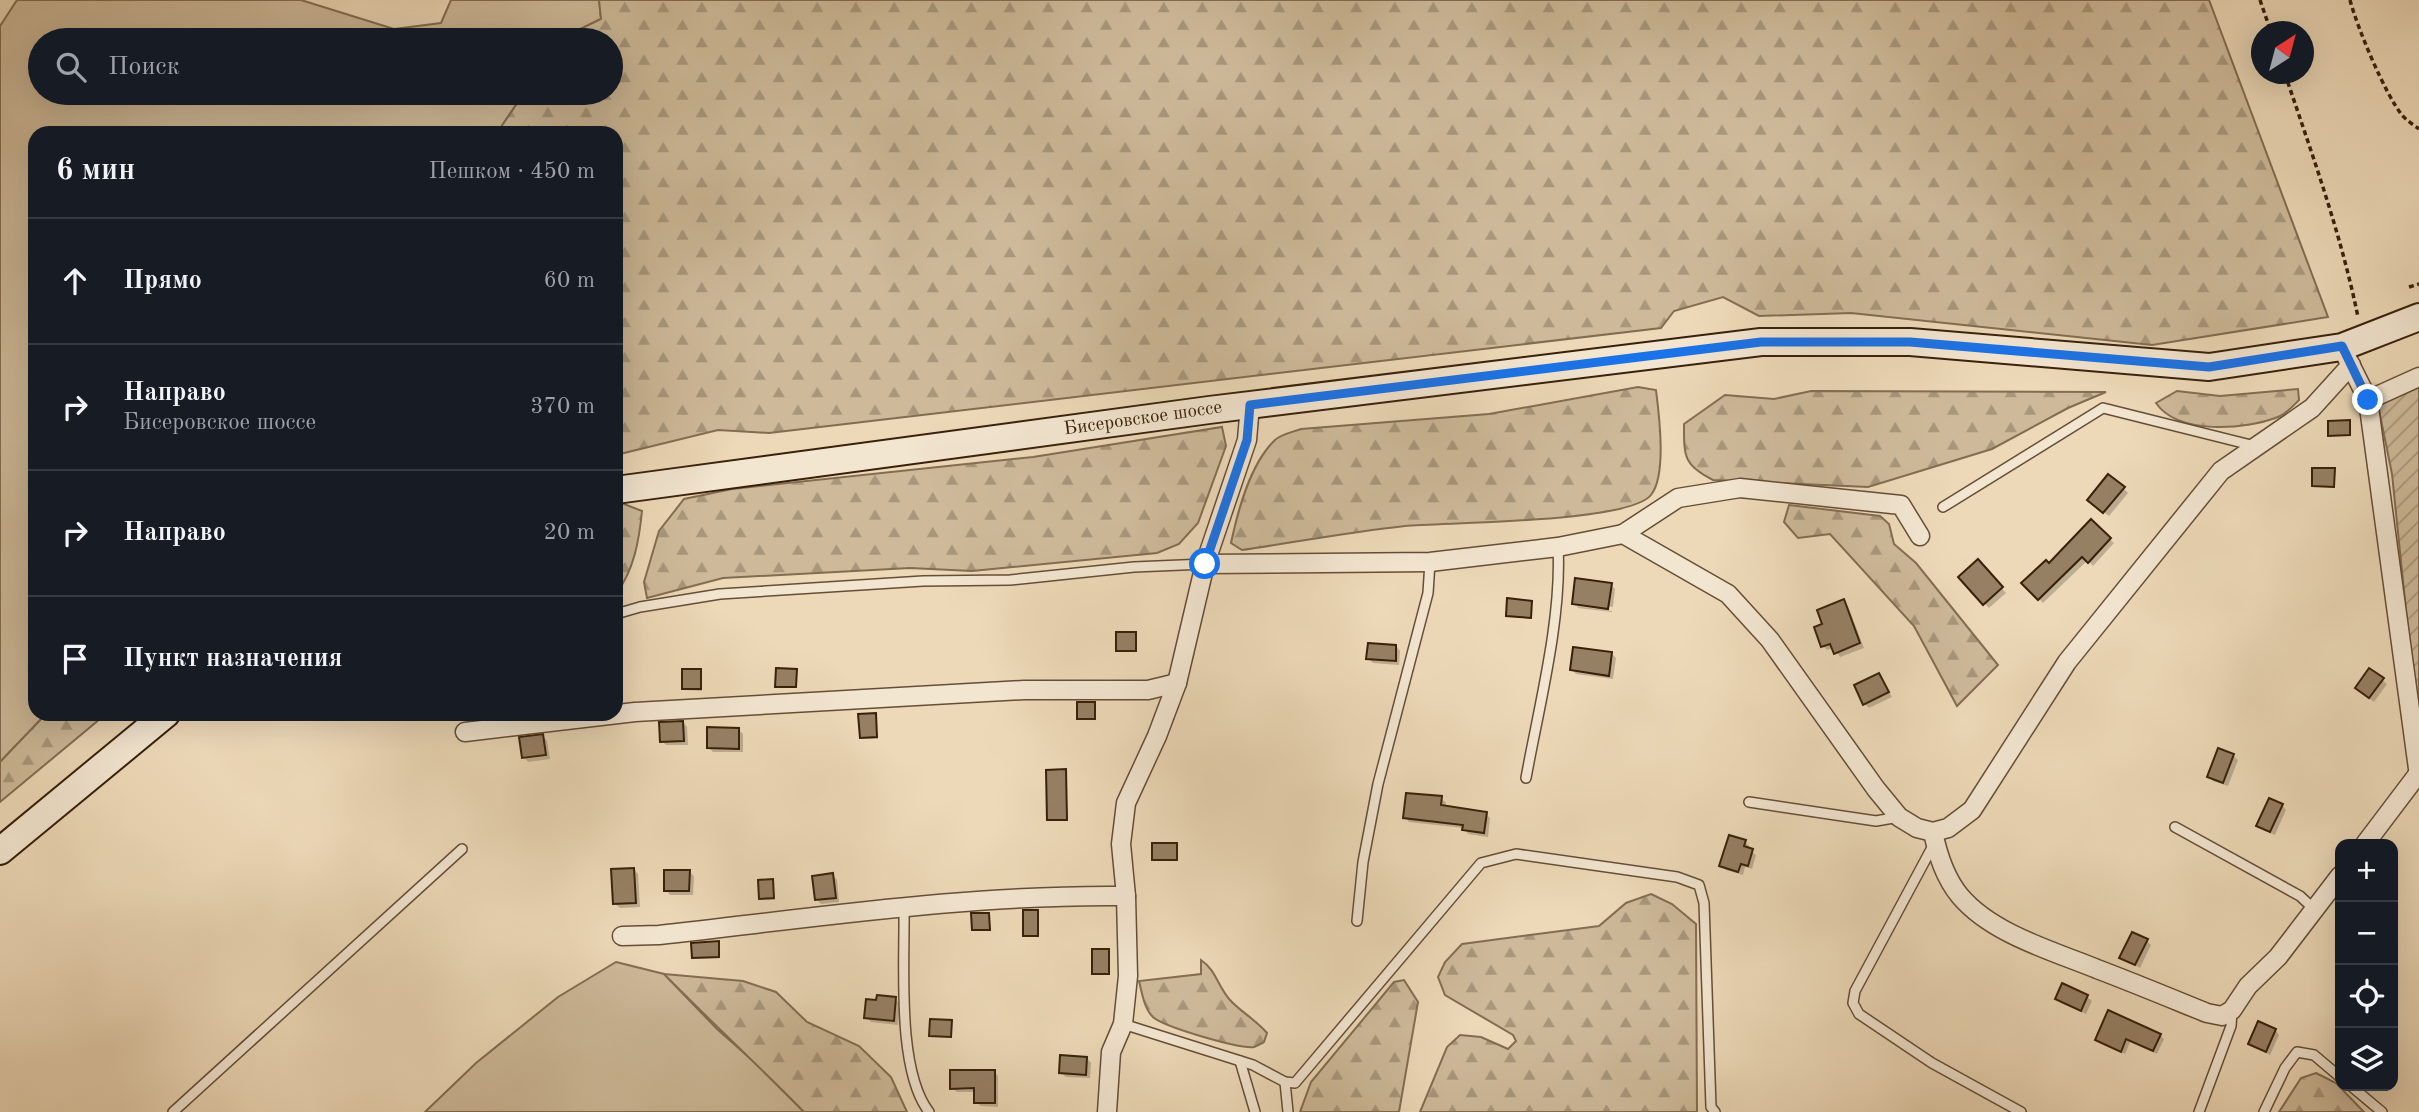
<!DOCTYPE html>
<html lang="ru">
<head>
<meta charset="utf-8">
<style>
  :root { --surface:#171b24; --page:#242831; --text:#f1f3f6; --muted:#9ea1a6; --line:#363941 }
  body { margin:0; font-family:"Old Standard TT",serif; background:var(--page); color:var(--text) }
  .controls { position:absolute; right:21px; bottom:21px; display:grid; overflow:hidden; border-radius:14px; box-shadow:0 7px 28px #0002 }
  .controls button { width:63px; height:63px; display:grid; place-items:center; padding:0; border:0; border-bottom:2px solid var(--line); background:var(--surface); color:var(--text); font:35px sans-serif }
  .compass { position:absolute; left:2251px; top:21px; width:63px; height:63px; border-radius:50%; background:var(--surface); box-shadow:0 7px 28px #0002; rotate:36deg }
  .stop { position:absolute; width:21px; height:21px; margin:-16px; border:5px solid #1a73e8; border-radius:50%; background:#fff }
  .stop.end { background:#1a73e8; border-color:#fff; box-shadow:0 2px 7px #0008 }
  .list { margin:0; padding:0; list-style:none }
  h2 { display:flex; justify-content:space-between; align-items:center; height:91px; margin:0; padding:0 28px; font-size:30px }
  h2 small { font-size:23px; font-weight:400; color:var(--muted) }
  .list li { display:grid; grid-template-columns:46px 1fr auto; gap:21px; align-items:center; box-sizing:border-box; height:126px; padding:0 28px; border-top:2px solid var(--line) }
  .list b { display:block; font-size:26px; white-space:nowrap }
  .list p { margin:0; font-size:23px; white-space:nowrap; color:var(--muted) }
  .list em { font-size:23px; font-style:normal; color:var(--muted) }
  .icon { flex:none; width:38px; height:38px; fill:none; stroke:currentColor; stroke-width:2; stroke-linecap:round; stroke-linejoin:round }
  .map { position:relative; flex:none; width:2419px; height:1112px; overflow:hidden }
  .search { position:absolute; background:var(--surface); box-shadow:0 7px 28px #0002; left:28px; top:28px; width:595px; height:77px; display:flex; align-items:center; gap:18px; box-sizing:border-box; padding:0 24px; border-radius:38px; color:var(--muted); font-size:26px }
  .panel { position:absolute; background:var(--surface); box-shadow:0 7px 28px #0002; left:28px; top:126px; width:595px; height:595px; border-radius:21px }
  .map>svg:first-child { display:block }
</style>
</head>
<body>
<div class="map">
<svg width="2419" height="1112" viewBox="0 0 2419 1112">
  <defs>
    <pattern id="forest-firs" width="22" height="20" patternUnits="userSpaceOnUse" patternTransform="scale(1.75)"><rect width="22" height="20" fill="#ceba9a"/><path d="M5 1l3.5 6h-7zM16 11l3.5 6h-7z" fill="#a8977c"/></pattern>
    <pattern id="garden-furrows" width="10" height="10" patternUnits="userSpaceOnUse" patternTransform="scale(1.75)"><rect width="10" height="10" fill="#ceba9a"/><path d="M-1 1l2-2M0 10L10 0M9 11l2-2" fill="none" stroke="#a8977c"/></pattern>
  </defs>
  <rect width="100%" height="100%" fill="#edd9b8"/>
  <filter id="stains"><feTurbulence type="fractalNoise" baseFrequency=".00286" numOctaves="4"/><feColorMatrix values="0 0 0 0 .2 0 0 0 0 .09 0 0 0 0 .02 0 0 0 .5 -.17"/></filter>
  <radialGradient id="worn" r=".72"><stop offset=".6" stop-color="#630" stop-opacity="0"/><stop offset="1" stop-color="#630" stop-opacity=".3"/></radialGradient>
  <g fill="#ceba9a" stroke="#836d52" stroke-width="2">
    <path d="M17,0H301L394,29L441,23L451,0H599L601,19L558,40H40V93H524L497,133H35V714H46L0,762V26Z"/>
    <path d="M616,962L664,974L717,1029L760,1067L804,1112H425L476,1063L558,997Z"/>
  </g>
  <g fill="url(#forest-firs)" stroke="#836d52" stroke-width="2">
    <path d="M599,0H2209L2328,317L2152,345L1851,313L1759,316L1723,297L1674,311L1661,328L769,433L718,430L616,455V133H497L524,93H611V40H558L601,19Z"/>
    <path d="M1638,387L1656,390C1659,414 1667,475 1651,495C1628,523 1448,522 1405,526C1350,532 1296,542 1242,550L1231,543C1238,510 1250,464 1275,440C1281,434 1293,432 1301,429L1489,414Z"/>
    <path d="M2298,389L2299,400C2293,406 2286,414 2278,417C2245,430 2178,435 2156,403L2177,391L2220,396Z"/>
    <path d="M1811,391L2106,392L2068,408L1992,449L1868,487L1713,480C1683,465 1684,456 1684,424L1725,395L1774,399Z"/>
    <path d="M1222,427L1226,446L1198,523L1179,544L1157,553L972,571L910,568L723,578L647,598L644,582L659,531L684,499L732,489L1033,457Z"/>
    <path d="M616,503L624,504L642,511C639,541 634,570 616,594Z"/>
    <path d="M1789,505L1880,516L1889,524L1894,544L1916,563L1998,665L1957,706L1914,626L1830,534L1798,538L1784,522Z"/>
    <path d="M46,714H106L0,802V762Z"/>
    <path d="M1651,894L1672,904L1696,924L1697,1112H1420L1447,1047L1460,1035L1481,1037L1508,1049L1516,1041L1513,1035L1445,995L1438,977L1445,962L1462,944L1599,926L1626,903Z"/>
    <path d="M1201,960C1216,970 1218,987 1230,1000C1241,1012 1256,1020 1267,1033L1264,1042C1263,1043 1256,1046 1254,1047C1239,1049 1164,1027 1153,1017C1144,1008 1142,993 1139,981L1201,974Z"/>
    <path d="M664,974L743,981L776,992L807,1022L859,1046L891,1077L907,1112H804C758,1065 710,1021 664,974Z"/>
    <path d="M1404,980L1418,1002L1399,1112H1300L1311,1082L1394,982Z"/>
    <path d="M2316,1073L2336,1083L2364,1112H2279L2301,1078Z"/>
  </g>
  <path fill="url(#garden-furrows)" stroke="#836d52" stroke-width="2" d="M2419,383V737L2392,474L2377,400Z"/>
  <g fill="#0003">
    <path d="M2349,422L2351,436L2330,435Z"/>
    <path d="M2334,470L2335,488L2313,486Z"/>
    <path d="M2123,488L2128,493L2109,516L2093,504Z"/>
    <path d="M2091,521L2114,543L2093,566L2088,560L2043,603L2024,583L2049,566Z"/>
    <path d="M1978,561L2006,593L1989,608L1960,577Z"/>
    <path d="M1611,585L1615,589L1613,607L1576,603V606L1573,603Z"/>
    <path d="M1843,601L1848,606L1864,648L1840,657L1834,648L1827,650L1823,646Z"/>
    <path d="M1531,602L1532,619L1508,615Z"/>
    <path d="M1577,606L1612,611V612L1578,608Z"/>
    <path d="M1136,634L1137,652H1119L1118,651Z"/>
    <path d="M1396,646L1400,651L1399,665L1373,663L1368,658Z"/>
    <path d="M1612,654L1616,658L1613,679L1576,674L1572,669Z"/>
    <path d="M700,671L702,691L685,690L684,689Z"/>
    <path d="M796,671L797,688L777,686Z"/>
    <path d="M1879,675L1892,697L1869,708L1865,704Z"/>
    <path d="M2382,680L2387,684L2374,702L2361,692Z"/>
    <path d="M1095,704L1096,720H1081L1079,718Z"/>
    <path d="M875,715L878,739H863L862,737Z"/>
    <path d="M683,722L687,727L688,745H666L662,741Z"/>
    <path d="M739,730L743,734V752H713L708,747Z"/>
    <path d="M543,736L547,741L550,759L528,762L524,757Z"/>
    <path d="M2219,750L2233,756L2238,760L2228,786L2213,781L2209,776Z"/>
    <path d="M1065,771L1068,821H1051L1049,819Z"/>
    <path d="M1441,798L1446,803L1445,808L1486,814L1490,818L1488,837L1468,834L1464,828L1409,822L1405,817Z"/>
    <path d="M2282,805L2286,810L2275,835L2263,830L2258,825Z"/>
    <path d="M1745,841L1749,846L1748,849L1756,855L1752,869L1745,867L1743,875L1726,870L1721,866Z"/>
    <path d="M1177,845L1178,861L1154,859Z"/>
    <path d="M633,869L638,874L640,907L620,908L615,904Z"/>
    <path d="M689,872L694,876L693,895H670L666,890Z"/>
    <path d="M833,875L837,880L839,902L821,904L817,899Z"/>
    <path d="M772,880L775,900H763L761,899Z"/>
    <path d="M1037,912L1039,937H1027L1025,936Z"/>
    <path d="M989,914L991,931H975L974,929Z"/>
    <path d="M2147,941L2151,945L2140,968L2121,957Z"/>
    <path d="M718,943L720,958L696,959L694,958Z"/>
    <path d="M1108,950L1110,975H1096L1094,973Z"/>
    <path d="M2063,986L2087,997L2092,1001L2086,1014L2061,1003L2057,999Z"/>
    <path d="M895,999L900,1004L898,1025L871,1022L866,1017Z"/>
    <path d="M951,1022L952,1038L931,1035Z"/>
    <path d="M2275,1030L2279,1035L2270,1055L2250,1044Z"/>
    <path d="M2160,1035L2164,1039L2157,1054L2130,1042L2125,1054L2097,1040Z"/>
    <path d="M1087,1058L1091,1063L1090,1078L1066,1077L1061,1073Z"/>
    <path d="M994,1071L998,1076V1107L981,1106L976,1102V1092H957L952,1088Z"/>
  </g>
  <g fill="#968064" stroke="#38200a" stroke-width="2">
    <path d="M2350,420V435L2328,436V421Z"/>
    <path d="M2312,468H2335L2334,487L2312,486Z"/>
    <path d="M2108,474L2125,487L2103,513L2087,500Z"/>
    <path d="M2091,519L2111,538L2088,563L2082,557L2038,600L2021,583L2046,560L2049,563Z"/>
    <path d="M1978,559L2003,587L1983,605L1958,577Z"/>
    <path d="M1575,578L1612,583L1608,609L1572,604Z"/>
    <path d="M1507,598L1532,601L1531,618L1506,616Z"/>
    <path d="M1844,599L1860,643L1834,654L1830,644L1821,647L1814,627L1822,624L1817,610Z"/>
    <rect x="1116" y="632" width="20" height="19"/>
    <path d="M1368,643L1396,645V661L1366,659Z"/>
    <path d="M1573,647L1612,652L1609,676L1570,670Z"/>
    <path d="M776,668L797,669L796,687H775Z"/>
    <path d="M2369,668L2384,678L2369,698L2355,688Z"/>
    <rect x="682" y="669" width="19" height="20"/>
    <path d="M1879,673L1889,692L1863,705L1854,685Z"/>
    <rect x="1077" y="702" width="18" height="17"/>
    <path d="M876,713L877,737L860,738L858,714Z"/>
    <path d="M683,721L684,741L660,742L659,722Z"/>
    <path d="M707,727L739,728V749L707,748Z"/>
    <path d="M543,734L546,755L522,758L519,737Z"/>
    <path d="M2218,748L2234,754L2223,783L2207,777Z"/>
    <path d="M1066,769L1067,820H1047L1046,770Z"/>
    <path d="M1406,793L1442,796L1441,805L1487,812L1484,833L1462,830L1463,825L1403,818Z"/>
    <path d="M2269,798L2283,804L2270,832L2256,826Z"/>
    <path d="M1729,835L1746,840L1744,846L1753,849L1748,866L1741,864L1738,872L1719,866Z"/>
    <rect x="1152" y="843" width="25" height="17"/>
    <path d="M634,868L636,903L613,904L611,869Z"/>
    <path d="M664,870H690L689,891H664Z"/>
    <path d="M833,873L836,898L815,900L812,876Z"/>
    <path d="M773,879L774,898L759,899L758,880Z"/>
    <rect x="1023" y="910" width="15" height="26"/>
    <path d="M971,913H989L990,930H972Z"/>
    <path d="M2132,932L2148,939L2135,965L2119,958Z"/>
    <path d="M719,941V957L692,958L691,943Z"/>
    <rect x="1092" y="949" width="17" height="25"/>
    <path d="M2062,983L2088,995L2081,1011L2055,999Z"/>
    <path d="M877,995L896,997L894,1021L864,1018L866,999L876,1000Z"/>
    <path d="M2108,1010L2161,1034L2153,1051L2126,1039L2121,1052L2095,1040Z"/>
    <path d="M930,1019L952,1020L951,1037L929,1036Z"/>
    <path d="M2258,1021L2276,1029L2266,1052L2248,1044Z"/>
    <path d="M1060,1055L1087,1057L1086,1075L1059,1073Z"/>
    <path d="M950,1070H995V1103H974V1088L950,1089Z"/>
  </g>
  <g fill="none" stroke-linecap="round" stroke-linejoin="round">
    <g stroke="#654e36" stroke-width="12">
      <g id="lane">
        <path d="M1943,507L2103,408L2255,446"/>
        <path d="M616,614L640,607L720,594L923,581L1010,580L1134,567L1205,564"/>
        <path d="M1526,778C1539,706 1562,619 1558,547"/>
        <path d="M1749,802L1876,821L1899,817"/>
        <path d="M2175,827L2300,896L2314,909"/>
        <path d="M1935,842L1855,991L1853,1003L1859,1014L1932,1063L2021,1112"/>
        <path d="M904,908C905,962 896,1069 929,1112"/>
        <path d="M1357,921L1363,862L1378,784L1428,593L1430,562"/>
        <path d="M1123,1024L1253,1065L1285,1082L1295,1083L1481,863L1516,854L1677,877L1699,885L1704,903L1711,1107L1715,1112"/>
        <path d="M1240,1061L1255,1112"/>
        <path d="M1285,1082L1288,1112"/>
        <path d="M2351,1086L2382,1112"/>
        <path d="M173,1112L462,849"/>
        <path d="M2199,1112L2231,1026L2232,1011"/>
        <path d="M2264,1112L2285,1068L2297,1052L2314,1055L2340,1077"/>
      </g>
    </g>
    <g stroke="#654e36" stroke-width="21">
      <g id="street">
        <path d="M2346,356L2368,400L2419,377"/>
        <path d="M2368,400L2419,776"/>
        <path d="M1623,534L1678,498L1740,488L1901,505L1920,536"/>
        <path d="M1205,564L1430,562L1558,547L1623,534L1728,594L1770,640L1876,789L1899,817L1917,828L1933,832L1948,828L1972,810L2067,662L2221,471L2312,408L2351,365"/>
        <path d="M465,732L635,712L1024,690H1148L1177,683"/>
        <path d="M1933,832C1938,856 1945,878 1960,896C1992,934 2053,951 2097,969C2134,983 2170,998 2207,1013L2222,1016L2232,1010L2248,986L2278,957L2340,876"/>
        <path d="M2365,844L2418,774"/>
        <path d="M622,936L659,935C814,918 970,894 1126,896"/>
        <path d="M1107,1112L1111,1052L1123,1024L1128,976L1126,896L1121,844L1126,803L1157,736L1177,683L1205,564L1247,440L1250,405"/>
      </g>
    </g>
    <g stroke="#38200a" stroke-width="30">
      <g id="secondary">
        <path d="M616,490L1209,410L1761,342H1910L2209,367L2342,347L2419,317"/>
        <path d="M0,851L166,714"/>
      </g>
    </g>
    <g stroke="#38200a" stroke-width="3.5" stroke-dasharray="5 3.5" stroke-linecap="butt">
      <path d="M2260,0L2271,32"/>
      <path d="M2350,0C2357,27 2385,94 2402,115C2407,121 2414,125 2419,129"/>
      <path d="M2285,74C2312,154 2341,234 2358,317"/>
      <path d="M2409,287L2419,284"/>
    </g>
    <use href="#lane" stroke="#f3e6d1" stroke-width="9"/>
    <use href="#street" stroke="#f3e6d1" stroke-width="18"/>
    <use href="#secondary" stroke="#f3e6d1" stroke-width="26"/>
  </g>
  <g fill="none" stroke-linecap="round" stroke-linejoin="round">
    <path stroke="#1a73e8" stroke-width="9" d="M1205,564L1247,440L1250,405L1761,342H1910L2209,367L2342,346L2368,400"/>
  </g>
  <g text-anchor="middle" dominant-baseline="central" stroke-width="5" stroke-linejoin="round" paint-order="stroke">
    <g font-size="19" fill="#38200a" stroke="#f3e6d1">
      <text transform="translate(1143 419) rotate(-8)">Бисеровское шоссе</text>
    </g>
  </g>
  <rect width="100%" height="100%" filter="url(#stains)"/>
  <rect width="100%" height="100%" fill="url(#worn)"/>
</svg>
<div class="controls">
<button>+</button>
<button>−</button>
<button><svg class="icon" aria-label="locate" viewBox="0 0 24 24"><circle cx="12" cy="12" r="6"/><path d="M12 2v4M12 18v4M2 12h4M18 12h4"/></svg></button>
<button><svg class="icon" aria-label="layers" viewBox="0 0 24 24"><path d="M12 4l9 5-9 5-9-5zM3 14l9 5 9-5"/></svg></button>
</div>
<svg class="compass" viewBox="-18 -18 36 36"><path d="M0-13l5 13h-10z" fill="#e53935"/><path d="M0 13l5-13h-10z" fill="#9ea1a6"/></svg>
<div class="stop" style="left:1205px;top:564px"></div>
<div class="stop end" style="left:2368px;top:400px"></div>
<div class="search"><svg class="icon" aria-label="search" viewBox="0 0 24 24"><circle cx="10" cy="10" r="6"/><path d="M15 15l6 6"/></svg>Поиск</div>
<section class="panel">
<h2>6 мин<small>Пешком · 450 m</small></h2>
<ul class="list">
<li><svg class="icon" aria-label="ahead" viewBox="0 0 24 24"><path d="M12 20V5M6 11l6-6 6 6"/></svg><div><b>Прямо</b></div><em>60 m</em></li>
<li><svg class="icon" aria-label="right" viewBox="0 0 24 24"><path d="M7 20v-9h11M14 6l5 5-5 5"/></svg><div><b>Направо</b><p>Бисеровское шоссе</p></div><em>370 m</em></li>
<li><svg class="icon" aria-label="right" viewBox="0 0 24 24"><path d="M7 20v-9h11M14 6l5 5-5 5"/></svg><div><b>Направо</b></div><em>20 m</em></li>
<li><svg class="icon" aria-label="arrive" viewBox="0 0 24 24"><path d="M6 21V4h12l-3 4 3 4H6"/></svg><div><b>Пункт назначения</b></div></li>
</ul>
</section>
</div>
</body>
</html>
